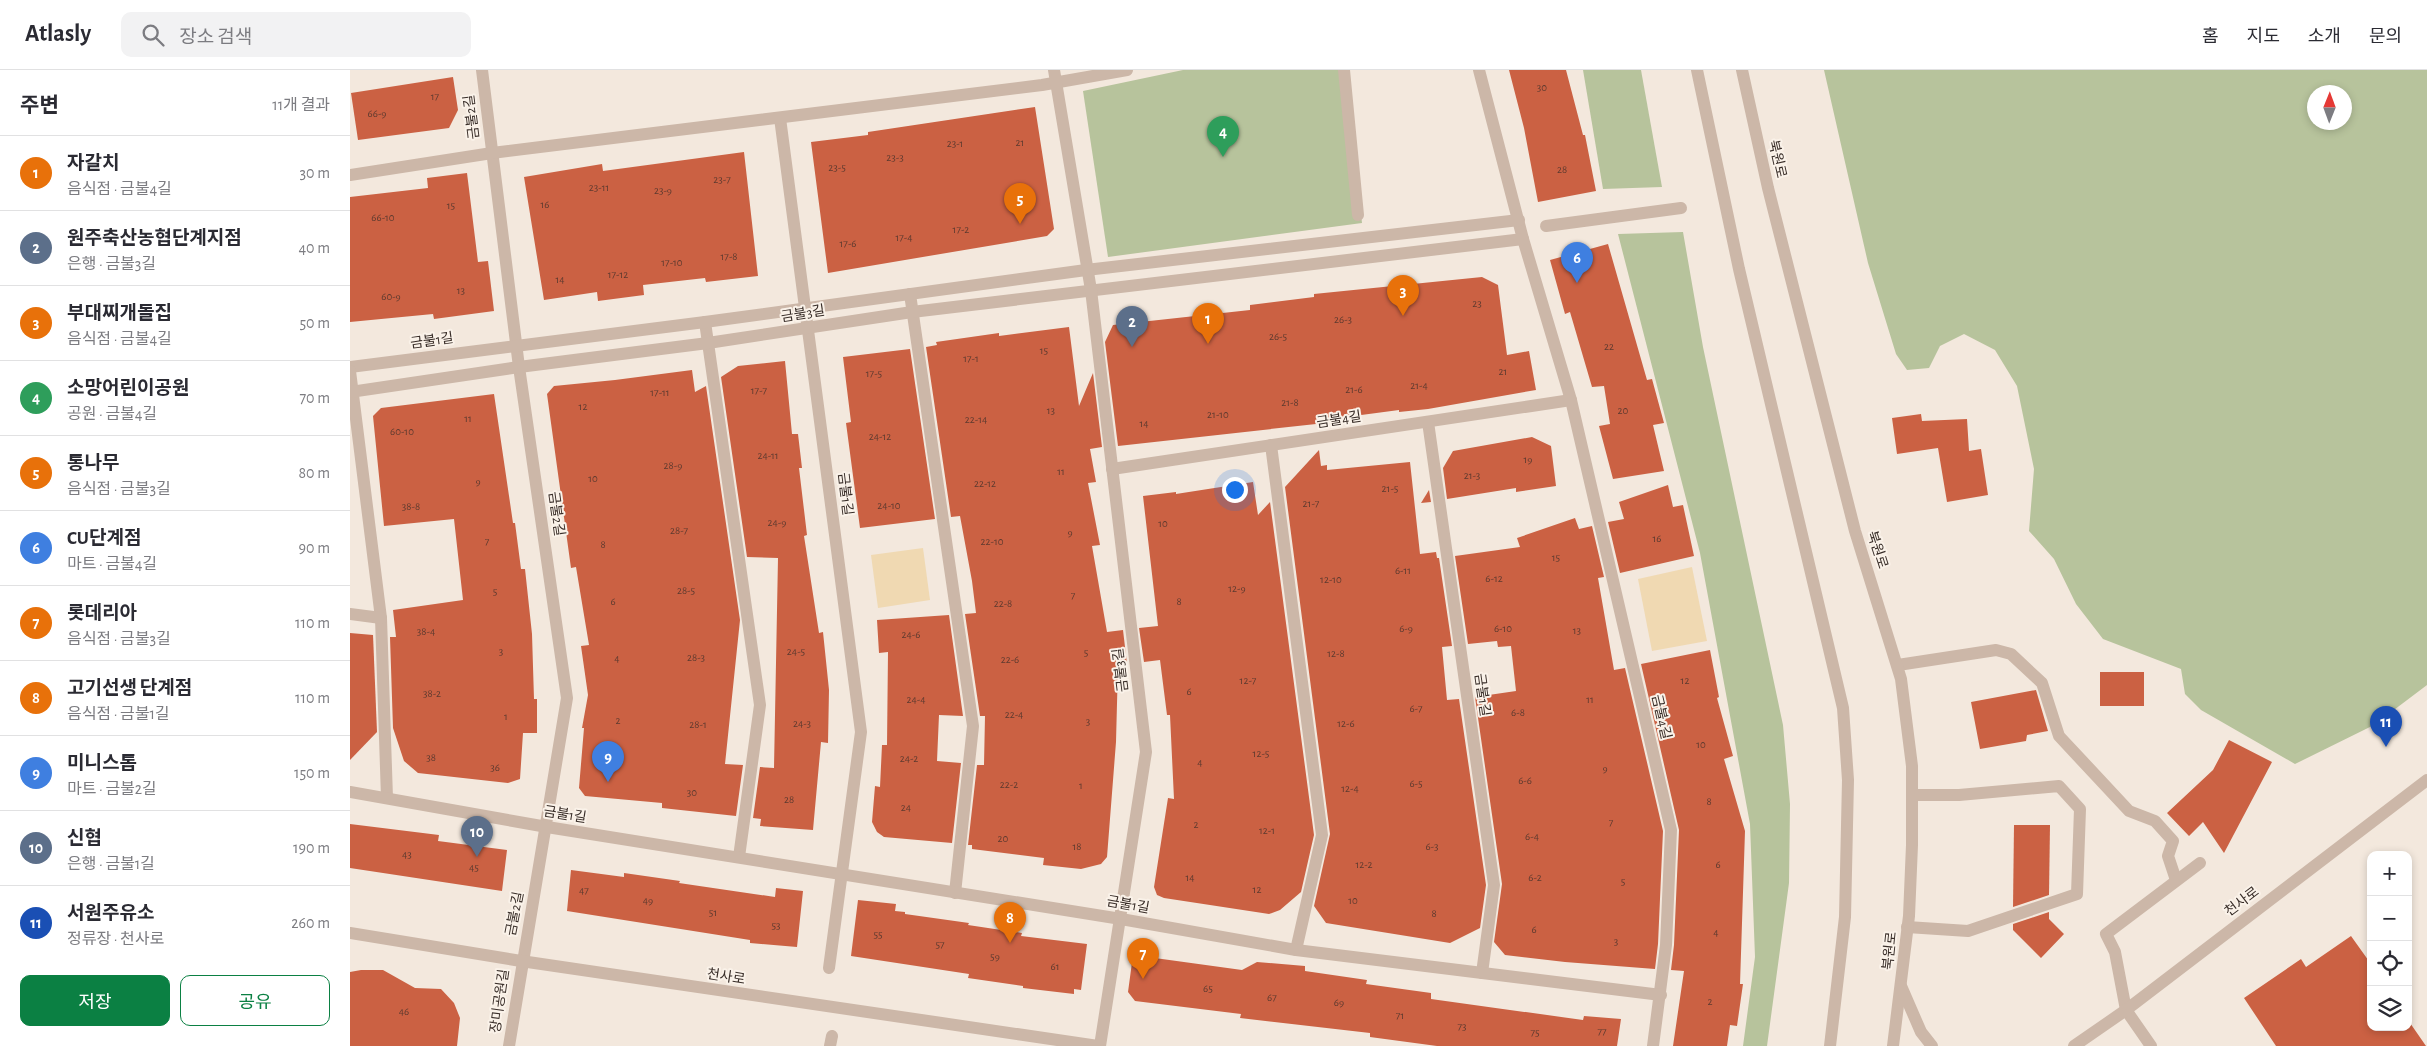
<!DOCTYPE html>
<html lang="ko">
<head>
<meta charset="utf-8">
<style>
  :root { --surface:#fff; --page:#f2f2f3; --text:#2b2b33; --muted:#7c7c81; --line:#e1e1e2; --accent:#0b8043 }
  body { margin:0; font-family:"Alegreya Sans","Noto Sans KR",sans-serif; background:var(--page); color:var(--text) }
  .controls { position:absolute; right:15px; bottom:15px; display:grid; overflow:hidden; border-radius:10px; box-shadow:0 2px 8px #0003 }
  .controls button { width:45px; height:45px; display:grid; place-items:center; padding:0; border:0; border-bottom:1px solid var(--line); background:var(--surface); color:var(--text); font:25px sans-serif }
  .compass { position:absolute; left:1957px; top:15px; width:45px; height:45px; border-radius:50%; background:var(--surface); box-shadow:0 2px 8px #0003; rotate:1deg }
  .you { position:absolute; left:884px; top:419px; width:18px; height:18px; margin:-12px; border:4px solid #fff; border-radius:50%; background:#1a73e8; box-shadow:0 0 0 8px #1a73e833 }
  .badge { display:grid; place-items:center; width:32px; height:32px; border-radius:50%; background:var(--accent); color:#fff; font-size:16px; font-weight:700 }
  .pin { position:absolute; translate:-50% -41px; filter:drop-shadow(0 1px 2px #0008) }
  .pin::after { content:''; position:absolute; top:26px; width:18px; height:15px; background:inherit; clip-path:polygon(0 0,100% 0,50% 100%) }
  .list { margin:0; padding:0; list-style:none }
  h2 { display:flex; justify-content:space-between; align-items:center; height:65px; margin:0; padding:0 20px; font-size:21px }
  h2 small { font-size:16px; font-weight:400; color:var(--muted) }
  .list li { display:grid; grid-template-columns:32px 1fr auto; gap:15px; align-items:center; box-sizing:border-box; height:75px; padding:0 20px; border-top:1px solid var(--line) }
  .list b { display:block; font-size:19px; white-space:nowrap }
  .list p { margin:0; font-size:16px; white-space:nowrap; color:var(--muted) }
  .list em { font-size:16px; font-style:normal; color:var(--muted) }
  .actions { display:flex; gap:10px; padding:15px 20px }
  .actions a { flex:1; padding:11px 0; border:1px solid var(--accent); border-radius:10px; text-align:center; font-size:18px; color:var(--accent) }
  .actions .main { background:var(--accent); color:#fff }
  .icon { flex:none; width:28px; height:28px; fill:none; stroke:currentColor; stroke-width:2; stroke-linecap:round; stroke-linejoin:round }
  .map { position:relative; flex:none; width:2077px; height:976px; overflow:hidden }
  header { display:flex; align-items:center; gap:30px; box-sizing:border-box; height:70px; padding:0 25px; background:var(--surface); border-bottom:1px solid var(--line) }
  header strong { font-size:24px }
  nav { display:flex; gap:28px; margin-inline-start:auto; font-size:18px }
  .search { width:350px; height:45px; background:var(--page); display:flex; align-items:center; gap:12px; box-sizing:border-box; padding:0 18px; border-radius:10px; color:var(--muted); font-size:19px }
  main { display:flex }
  aside { flex:1; background:var(--surface) }
  .map>svg:first-child { display:block }
</style>
</head>
<body>
<header>
<strong>Atlasly</strong>
<div class="search"><svg class="icon" aria-label="search" viewBox="0 0 24 24"><circle cx="10" cy="10" r="6"/><path d="M15 15l6 6"/></svg>장소 검색</div>
<nav><a>홈</a><a>지도</a><a>소개</a><a>문의</a></nav>
</header>
<main>
<aside>
<h2>주변<small>11개 결과</small></h2>
<ul class="list">
<li><span class="badge" style="background:#e8710a">1</span><div><b>자갈치</b><p>음식점 · 금불4길</p></div><em>30 m</em></li>
<li><span class="badge" style="background:#5c6f8a">2</span><div><b>원주축산농협단계지점</b><p>은행 · 금불3길</p></div><em>40 m</em></li>
<li><span class="badge" style="background:#e8710a">3</span><div><b>부대찌개돌집</b><p>음식점 · 금불4길</p></div><em>50 m</em></li>
<li><span class="badge" style="background:#2e9e5b">4</span><div><b>소망어린이공원</b><p>공원 · 금불4길</p></div><em>70 m</em></li>
<li><span class="badge" style="background:#e8710a">5</span><div><b>통나무</b><p>음식점 · 금불3길</p></div><em>80 m</em></li>
<li><span class="badge" style="background:#3f7fe0">6</span><div><b>CU단계점</b><p>마트 · 금불4길</p></div><em>90 m</em></li>
<li><span class="badge" style="background:#e8710a">7</span><div><b>롯데리아</b><p>음식점 · 금불3길</p></div><em>110 m</em></li>
<li><span class="badge" style="background:#e8710a">8</span><div><b>고기선생 단계점</b><p>음식점 · 금불1길</p></div><em>110 m</em></li>
<li><span class="badge" style="background:#3f7fe0">9</span><div><b>미니스톱</b><p>마트 · 금불2길</p></div><em>150 m</em></li>
<li><span class="badge" style="background:#5c6f8a">10</span><div><b>신협</b><p>은행 · 금불1길</p></div><em>190 m</em></li>
<li><span class="badge" style="background:#1a4fb4">11</span><div><b>서원주유소</b><p>정류장 · 천사로</p></div><em>260 m</em></li>
</ul>
<div class="actions"><a class="main">저장</a><a>공유</a></div>
</aside>
<div class="map">
<svg width="2077" height="976" viewBox="0 0 2077 976">
  <rect width="100%" height="100%" fill="#f3e8dd"/>
  <g fill="#b7c39c" fill-rule="evenodd">
    <path d="M833,0H992L1012,153L758,187L733,21Z"/>
    <path d="M1233,0H1291L1312,117L1253,119Z"/>
    <path d="M1474,0H2077V615L2024,655L1945,694L1851,640L1835,624L1831,599L1753,569L1726,534L1704,489L1679,461L1684,399L1667,316L1645,280L1614,264L1590,276L1579,298L1557,300L1546,284L1518,193ZM1964,22H1994V52H1964Z"/>
    <path d="M1333,162L1353,277L1433,655L1440,734L1439,813L1417,976H1393L1405,887L1400,754L1350,483L1268,164Z"/>
  </g>
  <g fill="#f0d9b2">
    <path d="M573,478L580,530L528,538L521,485Z"/>
    <path d="M1342,497L1357,571L1302,581L1288,509Z"/>
  </g>
  <g fill="#cb6143">
    <path d="M1159,0H1216L1233,65H1235L1246,121L1188,132L1174,58Z"/>
    <path d="M103,7L108,40L99,58L8,70L1,23Z"/>
    <path d="M685,37L704,159L697,166L478,203L461,72L518,65V62Z"/>
    <path d="M394,82L408,206L356,212L355,208L293,215L294,225L248,231L247,222L194,230L174,107L252,94L253,101Z"/>
    <path d="M117,103L128,192L138,191L144,241L84,249L83,244L0,252V127L78,118L77,108Z"/>
    <path d="M1258,174L1297,310L1302,309L1314,353L1303,355L1314,401L1263,409L1249,356L1260,354L1254,316L1242,317L1220,242L1215,244L1200,190Z"/>
    <path d="M1132,207L1148,215L1157,285L1179,281L1186,320L1078,339L1049,342V340L966,351V354L768,376L755,272L763,255L900,240V235L964,227V224Z"/>
    <path d="M719,257L729,336L743,303L752,377L740,379L746,412L738,413L750,475L742,476L757,562L773,560L777,594L768,595L766,672L757,787L751,794L731,799L693,795L694,788L622,779V775H618L627,695H634L635,646H630L615,544L626,543L622,511L610,446L601,447L576,277L587,275L586,272L649,263V266Z"/>
    <path d="M560,279L585,449L510,458L496,353L501,352L493,287Z"/>
    <path d="M435,291L442,364H448L452,398H449L457,465L454,466L469,563L473,562L479,620L478,673L471,672L463,760L410,756L411,749L403,748L410,697L424,698L428,488L397,487L371,307L388,296Z"/>
    <path d="M342,300L345,322L356,316L390,550L375,694L393,695L386,746L312,738V733L235,726L229,718L234,658H232L238,625L231,576L239,575L226,497L221,498L197,324L204,316L265,310Z"/>
    <path d="M144,324L163,453H165L171,499H175L182,564L184,629H187V663H173L170,709L158,713L68,703L54,691L43,658L40,567H46L43,540L113,530L104,449L34,456L23,346L31,338Z"/>
    <path d="M1571,344L1572,351L1617,349L1619,381L1631,379L1638,425L1597,432L1588,378L1547,384L1542,348Z"/>
    <path d="M1182,367L1201,376L1206,416L1166,422V418L1097,429L1093,398L1103,381Z"/>
    <path d="M969,380L971,396L977,395V400L1060,392L1070,484L1086,482L1087,488H1089L1102,576L1092,577L1097,630L1109,629L1136,815L1130,858L1100,873L976,853L964,836L980,764L935,417Z"/>
    <path d="M903,412L908,445L920,432L964,765L951,822L930,840L919,844L814,828L807,825L804,817L818,728L824,729L820,645H817L810,590L794,592L789,558L808,556L793,426L826,422V424Z"/>
    <path d="M1318,415L1323,437L1333,435L1344,486L1270,503L1258,452L1274,449L1269,432Z"/>
    <path d="M1079,420L1081,432L1071,433Z"/>
    <path d="M1225,448L1229,459L1242,456L1254,507L1248,508L1264,600L1275,598L1313,761L1308,874L1305,899L1215,892L1155,885L1144,872L1152,814L1125,627L1166,621L1161,576L1148,577L1147,571L1118,574L1105,486L1170,477L1167,468Z"/>
    <path d="M599,545L613,646L589,645L587,691L611,693L602,773L534,767L527,762L522,752L525,716L530,717L532,675H537L538,582L529,583L527,550Z"/>
    <path d="M0,563L23,565L27,662L0,690Z"/>
    <path d="M1360,580L1369,627L1367,628L1383,686L1374,689L1395,761L1390,914H1393L1387,956L1380,955L1377,976H1323L1334,901L1321,900L1324,875L1329,760L1291,594Z"/>
    <rect x="1750" y="602" width="44" height="34"/>
    <path d="M1686,620L1698,661L1677,665L1676,671L1630,679L1621,632Z"/>
    <path d="M1879,670L1922,692L1874,783L1853,752L1839,766L1817,743L1863,700Z"/>
    <path d="M0,754L89,765L88,771L157,780L152,821L0,798Z"/>
    <path d="M1664,755H1700L1699,825L1663,837Z"/>
    <path d="M221,800L274,807V803L330,811L329,813L425,827L426,818L453,821L447,877L400,873V870L217,841Z"/>
    <path d="M508,830L546,834L545,841L555,842V844L619,853L618,855L672,863L671,866L737,874L731,920L724,919V924L673,918V916L618,908L619,904L501,886Z"/>
    <path d="M1699,842V849L1714,864L1691,888L1663,860V854Z"/>
    <path d="M2001,866L2021,894V957H2058V950L2076,976H1926L1894,928L1951,889L1956,897Z"/>
    <path d="M783,885L892,900L907,892L955,896V901L1017,910L1016,914L1081,923V929L1233,950L1234,946L1271,949L1267,976H1087L1020,967V963L890,948L891,944L785,931L778,922Z"/>
    <path d="M11,900H33L65,918L91,919L104,933L110,948L107,976H0V902Z"/>
  </g>
  <g fill="none" stroke-linecap="round" stroke-linejoin="round">
    <g stroke="#ccb7a8" stroke-width="12">
      <path d="M1548,595L1646,580L1661,584L1692,613L1709,666L1779,741L1805,751L1823,771L1818,786L1826,810"/>
      <path d="M1557,857L1618,861L1727,824L1730,739L1709,716L1609,725H1563"/>
      <path d="M1776,940L1765,882L1756,864L1850,793"/>
    </g>
    <g stroke="#ccb7a8" stroke-width="12">
      <path d="M994,0L1008,145"/>
      <path d="M1196,156L1331,138"/>
      <path d="M480,976L482,966"/>
    </g>
    <g stroke="#ccb7a8" stroke-width="12">
      <path d="M132,0L169,297L217,628L159,976"/>
      <path d="M1129,0L1173,169L1221,330L1321,760L1316,875L1303,976"/>
      <path d="M430,48L511,662L479,898"/>
      <path d="M0,105L142,83L692,15L777,0"/>
      <path d="M560,224L623,656L605,823"/>
      <path d="M355,252L410,635L389,787"/>
      <path d="M0,297L355,252L736,200L1169,150"/>
      <path d="M0,301L31,548L37,728"/>
      <path d="M0,322L169,297L358,273L562,242L1173,169"/>
      <path d="M1078,352L1144,815L1132,903"/>
      <path d="M921,375L972,765L946,880"/>
      <path d="M762,399L1221,330"/>
      <path d="M0,544L31,548"/>
      <path d="M0,722L197,757L771,849L946,880L1311,925"/>
      <path d="M1776,940L1801,976"/>
    </g>
    <g stroke="#ccb7a8" stroke-width="12">
      <path d="M704,0L741,220L796,682L750,976"/>
      <path d="M1347,0L1389,199L1493,638L1498,710L1495,847L1480,976"/>
      <path d="M1392,0L1418,118L1505,461L1551,609L1562,696V775L1559,846L1543,976"/>
      <path d="M0,863L171,891L748,976"/>
      <path d="M1551,916L1571,962L1582,976"/>
      <path d="M1724,976L1776,940L2077,710"/>
    </g>
  </g>
  <g text-anchor="middle" dominant-baseline="central" stroke-width="4" stroke-linejoin="round" paint-order="stroke">
    <g font-size="11" fill="#5d3a2f">
      <text x="1192" y="17">30</text>
      <text x="85" y="26">17</text>
      <text x="27" y="43">66-9</text>
      <text x="670" y="72">21</text>
      <text x="605" y="73">23-1</text>
      <text x="545" y="87">23-3</text>
      <text x="487" y="97">23-5</text>
      <text x="1212" y="99">28</text>
      <text x="372" y="109">23-7</text>
      <text x="249" y="117">23-11</text>
      <text x="313" y="120">23-9</text>
      <text x="195" y="134">16</text>
      <text x="101" y="135">15</text>
      <text x="33" y="147">66-10</text>
      <text x="611" y="159">17-2</text>
      <text x="554" y="167">17-4</text>
      <text x="498" y="173">17-6</text>
      <text x="379" y="186">17-8</text>
      <text x="322" y="192">17-10</text>
      <text x="268" y="204">17-12</text>
      <text x="210" y="209">14</text>
      <text x="111" y="220">13</text>
      <text x="41" y="226">60-9</text>
      <text x="1127" y="233">23</text>
      <text x="993" y="249">26-3</text>
      <text x="928" y="266">26-5</text>
      <text x="1259" y="276">22</text>
      <text x="694" y="280">15</text>
      <text x="621" y="288">17-1</text>
      <text x="1153" y="301">21</text>
      <text x="524" y="303">17-5</text>
      <text x="1069" y="315">21-4</text>
      <text x="1004" y="319">21-6</text>
      <text x="409" y="320">17-7</text>
      <text x="310" y="322">17-11</text>
      <text x="940" y="332">21-8</text>
      <text x="233" y="336">12</text>
      <text x="701" y="340">13</text>
      <text x="1273" y="340">20</text>
      <text x="868" y="344">21-10</text>
      <text x="118" y="348">11</text>
      <text x="626" y="349">22-14</text>
      <text x="794" y="353">14</text>
      <text x="52" y="361">60-10</text>
      <text x="530" y="366">24-12</text>
      <text x="418" y="385">24-11</text>
      <text x="1178" y="389">19</text>
      <text x="323" y="395">28-9</text>
      <text x="711" y="401">11</text>
      <text x="1122" y="405">21-3</text>
      <text x="243" y="408">10</text>
      <text x="128" y="411">9</text>
      <text x="635" y="413">22-12</text>
      <text x="1040" y="418">21-5</text>
      <text x="961" y="433">21-7</text>
      <text x="539" y="435">24-10</text>
      <text x="61" y="436">38-8</text>
      <text x="427" y="452">24-9</text>
      <text x="813" y="453">10</text>
      <text x="329" y="460">28-7</text>
      <text x="720" y="462">9</text>
      <text x="1307" y="468">16</text>
      <text x="137" y="471">7</text>
      <text x="642" y="471">22-10</text>
      <text x="253" y="474">8</text>
      <text x="1206" y="487">15</text>
      <text x="1053" y="500">6-11</text>
      <text x="1144" y="508">6-12</text>
      <text x="981" y="509">12-10</text>
      <text x="887" y="518">12-9</text>
      <text x="336" y="520">28-5</text>
      <text x="145" y="521">5</text>
      <text x="723" y="525">7</text>
      <text x="263" y="531">6</text>
      <text x="829" y="531">8</text>
      <text x="653" y="533">22-8</text>
      <text x="1056" y="558">6-9</text>
      <text x="1153" y="558">6-10</text>
      <text x="1227" y="560">13</text>
      <text x="76" y="561">38-4</text>
      <text x="561" y="564">24-6</text>
      <text x="151" y="581">3</text>
      <text x="446" y="581">24-5</text>
      <text x="736" y="582">5</text>
      <text x="986" y="583">12-8</text>
      <text x="346" y="587">28-3</text>
      <text x="267" y="588">4</text>
      <text x="660" y="589">22-6</text>
      <text x="898" y="610">12-7</text>
      <text x="1335" y="610">12</text>
      <text x="839" y="621">6</text>
      <text x="82" y="623">38-2</text>
      <text x="566" y="629">24-4</text>
      <text x="1240" y="629">11</text>
      <text x="1066" y="638">6-7</text>
      <text x="1168" y="642">6-8</text>
      <text x="664" y="644">22-4</text>
      <text x="156" y="646">1</text>
      <text x="268" y="650">2</text>
      <text x="738" y="651">3</text>
      <text x="452" y="653">24-3</text>
      <text x="996" y="653">12-6</text>
      <text x="348" y="654">28-1</text>
      <text x="1351" y="674">10</text>
      <text x="911" y="683">12-5</text>
      <text x="81" y="687">38</text>
      <text x="559" y="688">24-2</text>
      <text x="850" y="692">4</text>
      <text x="145" y="697">36</text>
      <text x="1255" y="698">9</text>
      <text x="1175" y="710">6-6</text>
      <text x="1066" y="713">6-5</text>
      <text x="659" y="714">22-2</text>
      <text x="731" y="715">1</text>
      <text x="1000" y="718">12-4</text>
      <text x="342" y="722">30</text>
      <text x="439" y="729">28</text>
      <text x="1359" y="731">8</text>
      <text x="556" y="737">24</text>
      <text x="1261" y="752">7</text>
      <text x="846" y="754">2</text>
      <text x="917" y="760">12-1</text>
      <text x="1182" y="766">6-4</text>
      <text x="653" y="768">20</text>
      <text x="727" y="776">18</text>
      <text x="1082" y="776">6-3</text>
      <text x="57" y="784">43</text>
      <text x="1014" y="794">12-2</text>
      <text x="1368" y="794">6</text>
      <text x="124" y="797">45</text>
      <text x="840" y="807">14</text>
      <text x="1185" y="807">6-2</text>
      <text x="1273" y="811">5</text>
      <text x="907" y="819">12</text>
      <text x="234" y="820">47</text>
      <text x="298" y="830">49</text>
      <text x="1003" y="830">10</text>
      <text x="363" y="842">51</text>
      <text x="1084" y="843">8</text>
      <text x="426" y="855">53</text>
      <text x="1184" y="859">6</text>
      <text x="1366" y="862">4</text>
      <text x="528" y="864">55</text>
      <text x="1266" y="871">3</text>
      <text x="590" y="874">57</text>
      <text x="645" y="886">59</text>
      <text x="705" y="896">61</text>
      <text x="858" y="918">65</text>
      <text x="922" y="927">67</text>
      <text x="1360" y="931">2</text>
      <text x="989" y="932">69</text>
      <text x="54" y="941">46</text>
      <text x="1050" y="945">71</text>
      <text x="1112" y="956">73</text>
      <text x="1252" y="961">77</text>
      <text x="1185" y="962">75</text>
    </g>
    <g font-size="14" fill="#382d28" stroke="#faf2e9">
      <text transform="translate(122 47) rotate(-97)">금불2길</text>
      <text transform="translate(1427 89) rotate(77)">북원로</text>
      <text transform="translate(453 244) rotate(-9)">금불3길</text>
      <text transform="translate(82 271) rotate(-8)">금불1길</text>
      <text transform="translate(989 350) rotate(-9)">금불4길</text>
      <text transform="translate(495 424) rotate(83)">금불1길</text>
      <text transform="translate(206 444) rotate(82)">금불2길</text>
      <text transform="translate(1527 480) rotate(72)">북원로</text>
      <text transform="translate(771 600) rotate(-97)">금불3길</text>
      <text transform="translate(1132 625) rotate(82)">금불1길</text>
      <text transform="translate(1311 647) rotate(77)">금불4길</text>
      <text transform="translate(215 745) rotate(9)">금불1길</text>
      <text transform="translate(1892 832) rotate(-37)">천사로</text>
      <text transform="translate(778 835) rotate(10)">금불1길</text>
      <text transform="translate(165 844) rotate(-79)">금불2길</text>
      <text transform="translate(1540 881) rotate(-84)">북원로</text>
      <text transform="translate(376 907) rotate(9)">천사로</text>
      <text transform="translate(150 931) rotate(-82)">장미공원길</text>
    </g>
  </g>
</svg>
<div class="controls">
<button>+</button>
<button>−</button>
<button><svg class="icon" aria-label="locate" viewBox="0 0 24 24"><circle cx="12" cy="12" r="6"/><path d="M12 2v4M12 18v4M2 12h4M18 12h4"/></svg></button>
<button><svg class="icon" aria-label="layers" viewBox="0 0 24 24"><path d="M12 4l9 5-9 5-9-5zM3 14l9 5 9-5"/></svg></button>
</div>
<svg class="compass" viewBox="-18 -18 36 36"><path d="M0-13l5 13h-10z" fill="#e53935"/><path d="M0 13l5-13h-10z" fill="#7c7c81"/></svg>
<div class="you"></div>
<div class="pin badge" style="left:858px;top:274px;background:#e8710a">1</div>
<div class="pin badge" style="left:782px;top:277px;background:#5c6f8a">2</div>
<div class="pin badge" style="left:1053px;top:246px;background:#e8710a">3</div>
<div class="pin badge" style="left:873px;top:87px;background:#2e9e5b">4</div>
<div class="pin badge" style="left:670px;top:154px;background:#e8710a">5</div>
<div class="pin badge" style="left:1227px;top:213px;background:#3f7fe0">6</div>
<div class="pin badge" style="left:793px;top:909px;background:#e8710a">7</div>
<div class="pin badge" style="left:660px;top:873px;background:#e8710a">8</div>
<div class="pin badge" style="left:258px;top:712px;background:#3f7fe0">9</div>
<div class="pin badge" style="left:127px;top:787px;background:#5c6f8a">10</div>
<div class="pin badge" style="left:2036px;top:677px;background:#1a4fb4">11</div>
</div>
</main>
</body>
</html>
